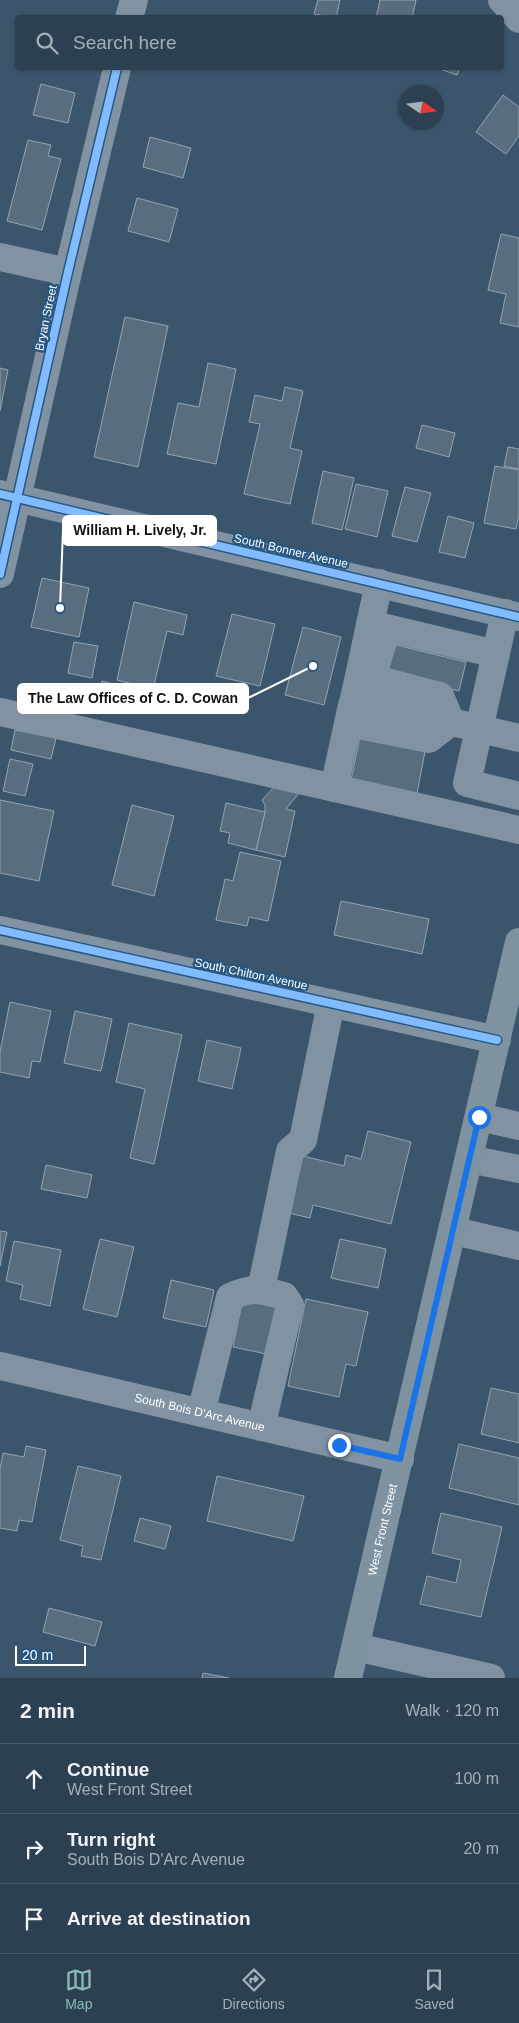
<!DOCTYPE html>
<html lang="en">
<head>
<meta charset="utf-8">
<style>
  :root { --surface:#2c4051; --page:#344758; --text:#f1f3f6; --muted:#a6afb7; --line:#485968; --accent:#8bbbb9 }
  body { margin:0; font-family:Helvetica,sans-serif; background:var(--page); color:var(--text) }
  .compass { position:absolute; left:399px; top:85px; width:45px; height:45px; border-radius:50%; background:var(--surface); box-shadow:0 1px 4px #0004; rotate:103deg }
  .scale { position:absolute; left:15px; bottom:12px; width:71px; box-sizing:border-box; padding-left:5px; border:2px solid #fff; border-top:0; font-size:14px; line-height:18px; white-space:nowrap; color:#fff; -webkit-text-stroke:4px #265781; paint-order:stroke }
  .stop { position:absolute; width:15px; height:15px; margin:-11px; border:4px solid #1a73e8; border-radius:50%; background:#fff }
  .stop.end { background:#1a73e8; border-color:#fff; box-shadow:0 1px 5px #0008 }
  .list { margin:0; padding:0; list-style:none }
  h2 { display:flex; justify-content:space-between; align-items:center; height:65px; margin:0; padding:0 20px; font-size:21px }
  h2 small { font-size:16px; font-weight:400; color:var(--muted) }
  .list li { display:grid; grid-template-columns:32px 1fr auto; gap:15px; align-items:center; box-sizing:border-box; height:70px; padding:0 20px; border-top:1px solid var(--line) }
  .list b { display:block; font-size:19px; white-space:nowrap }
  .list p { margin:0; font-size:16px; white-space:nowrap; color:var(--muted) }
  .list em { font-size:16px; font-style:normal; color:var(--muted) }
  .icon { flex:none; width:28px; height:28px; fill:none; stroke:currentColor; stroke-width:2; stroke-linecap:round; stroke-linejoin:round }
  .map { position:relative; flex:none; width:519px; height:1678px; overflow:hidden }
  .search { position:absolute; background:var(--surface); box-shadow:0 1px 4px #0004; left:15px; right:15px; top:15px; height:55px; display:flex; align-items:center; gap:12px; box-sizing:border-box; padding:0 18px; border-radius:5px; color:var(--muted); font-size:19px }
  .sheet { height:275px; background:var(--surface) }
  nav { display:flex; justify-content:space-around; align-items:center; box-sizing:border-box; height:70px; border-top:1px solid var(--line); background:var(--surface); font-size:14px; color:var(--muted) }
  nav a { display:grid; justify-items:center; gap:2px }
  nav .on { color:var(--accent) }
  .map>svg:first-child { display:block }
</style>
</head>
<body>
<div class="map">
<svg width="519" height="1678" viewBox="0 0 519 1678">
  <rect width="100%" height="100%" fill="#3b566c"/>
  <g fill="#586d7f" stroke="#94a4b1">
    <path d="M318,0H340L336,18L314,14Z"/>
    <path d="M380,0H416L412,18H376Z"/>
    <path d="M437,68H460L457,75Z"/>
    <path d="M41,84L75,93L68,123L33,115Z"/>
    <path d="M503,95L519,107V136L506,154L476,132Z"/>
    <path d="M150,137L191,148L183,178L143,167Z"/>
    <path d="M28,140L51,145L48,156L61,159L42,230L7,221Z"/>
    <path d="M137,198L178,209L169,242L128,231Z"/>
    <path d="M501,234L519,238V327L500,323L506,294L488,290Z"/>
    <path d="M125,317L168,326L138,467L94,457Z"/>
    <path d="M208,363L236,369L216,464L167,454L178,403L199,407Z"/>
    <path d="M0,368L8,370L0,411Z"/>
    <path d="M285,387L303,391L290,448L302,451L290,504L244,494L260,424L249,422L255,395L282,401Z"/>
    <path d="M422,425L455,433L449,457L416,448Z"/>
    <path d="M508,447L519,449V469L504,466Z"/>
    <path d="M495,466L519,470V516L516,529L484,523Z"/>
    <path d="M323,471L354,478L342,530L312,523Z"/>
    <path d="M356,484L388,491L377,537L345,529Z"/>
    <path d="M405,487L431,493L417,542L392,536Z"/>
    <path d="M448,516L474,523L465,558L439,552Z"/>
    <path d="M42,578L89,588L79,637L31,627Z"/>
    <path d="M134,602L187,615L183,635L167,631L153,689L117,680Z"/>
    <path d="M232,614L275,624L260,686L216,676Z"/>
    <path d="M303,627L341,637L324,705L285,695Z"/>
    <path d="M74,642L98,646L92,678L68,673Z"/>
    <path d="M392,644L466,662L459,691L384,673Z"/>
    <path d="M102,681L124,687L120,705L97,699Z"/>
    <path d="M15,730L56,738L51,759L11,750Z"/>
    <path d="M361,732L426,746L417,794L351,780Z"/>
    <path d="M10,759L33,764L25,796L3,791Z"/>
    <path d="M275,786L300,792L286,809L295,811L285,857L256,850L265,812V805L262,800Z"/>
    <path d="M0,800L54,811L39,881L0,873Z"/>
    <path d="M226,803L265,812L256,850L228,843L230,833L220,831Z"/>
    <path d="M132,805L174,816L154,896L112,885Z"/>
    <path d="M240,852L281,861L268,921L249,917L247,926L216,920L225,879L233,881Z"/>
    <path d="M341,901L429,919L422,954L334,935Z"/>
    <path d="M10,1002L51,1011L40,1062L32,1061L29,1078L0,1072V1052Z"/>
    <path d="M75,1011L112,1019L101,1071L64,1063Z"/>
    <path d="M129,1023L182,1035L154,1164L130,1158L145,1089L116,1082Z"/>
    <path d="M207,1040L241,1048L232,1089L198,1081Z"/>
    <path d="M368,1131L411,1142L391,1224L313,1205L310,1218L289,1213L303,1156L344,1166L346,1155L361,1159Z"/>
    <path d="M46,1165L92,1175L87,1198L41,1189Z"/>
    <path d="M0,1231L7,1232L0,1266Z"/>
    <path d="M100,1239L134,1247L117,1317L83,1309Z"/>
    <path d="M340,1239L386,1249L378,1288L331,1278Z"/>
    <path d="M14,1241L61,1250L50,1306L20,1299L23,1285L6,1281Z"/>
    <path d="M171,1280L214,1290L206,1327L163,1318Z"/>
    <path d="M243,1298L282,1307L271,1355L233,1347Z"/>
    <path d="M306,1299L368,1312L356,1366L346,1364L339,1397L288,1386Z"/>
    <path d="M491,1388L519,1394V1443L481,1434Z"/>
    <path d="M459,1444L519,1458V1505L449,1488Z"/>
    <path d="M26,1446L46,1450L32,1522L19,1520L17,1531L0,1528V1469L3,1453L24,1457Z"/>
    <path d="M78,1466L121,1476L101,1560L81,1556L83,1546L60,1540Z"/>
    <path d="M217,1476L304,1496L293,1541L207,1521Z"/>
    <path d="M441,1513L502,1527L481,1617L420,1604L427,1576L456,1583L461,1560L432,1553Z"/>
    <path d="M140,1518L171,1526L165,1549L134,1541Z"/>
    <path d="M49,1608L102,1622L95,1646L43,1632Z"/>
    <path d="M203,1673L229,1678H202Z"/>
  </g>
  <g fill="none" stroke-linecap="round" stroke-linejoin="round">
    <g stroke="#8192a2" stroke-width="28">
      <path d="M502,0L519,19"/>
      <path d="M129,18L134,0"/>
      <path d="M0,257L68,272"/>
      <path d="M0,494L519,617"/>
      <path d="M0,574L68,272L117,68"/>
      <path d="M379,583L354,699L519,738"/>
      <path d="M505,613L467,783L519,796"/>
      <path d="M370,624L496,654"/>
      <path d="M0,712L519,830"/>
      <path d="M348,723L429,739L451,722L440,696L379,680L375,668L383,642"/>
      <path d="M334,788L352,705"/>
      <path d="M0,930L497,1040"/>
      <path d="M479,1117L519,1126"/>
      <path d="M469,1159L519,1169"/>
      <path d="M454,1231L519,1246"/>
      <path d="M261,1290L290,1151L303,1140L331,1003"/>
      <path id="s1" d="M0,1366L400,1459"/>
      <path d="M201,1413L230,1297C255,1286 259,1290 284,1296L290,1305L261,1427"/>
      <path d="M356,1647L491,1678"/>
    </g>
    <path stroke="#7f92a0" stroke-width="28" id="s2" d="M348,1678L519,942"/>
    <g stroke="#265781" stroke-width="11">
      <g id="cycleway">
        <path d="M0,494L519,617"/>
        <path d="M0,574L68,272L117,68"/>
        <path d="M0,930L497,1040"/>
      </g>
    </g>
    <use href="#cycleway" stroke="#80bcff" stroke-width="8"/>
  </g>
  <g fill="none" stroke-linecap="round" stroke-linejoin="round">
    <path stroke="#1a73e8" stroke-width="6" d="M339,1445L400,1459L479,1117"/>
  </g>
  <g text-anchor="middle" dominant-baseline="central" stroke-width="4.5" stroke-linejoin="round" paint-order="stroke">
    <g font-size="12" fill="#fff" stroke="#265781">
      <text transform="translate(46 318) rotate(-78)">Bryan Street</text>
      <text transform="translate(291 551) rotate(13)">South Bonner Avenue</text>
      <text transform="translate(251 974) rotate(12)">South Chilton Avenue</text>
      <text stroke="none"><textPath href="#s1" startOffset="205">South Bois D'Arc Avenue</textPath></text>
      <text stroke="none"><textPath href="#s2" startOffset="152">West Front Street</textPath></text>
    </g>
  </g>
  <path fill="none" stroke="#fff" stroke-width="2" d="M60 608L63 530M313 666L248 698"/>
  <g fill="#fff" stroke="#265781" stroke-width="2">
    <circle cx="60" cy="608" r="5"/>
    <circle cx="313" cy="666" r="5"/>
  </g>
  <g fill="#fff" stroke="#fff" stroke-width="2">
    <rect x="63" y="516" width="153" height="29" rx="5"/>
    <rect x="18" y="684" width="230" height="29" rx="5"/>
  </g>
  <g font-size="14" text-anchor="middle" font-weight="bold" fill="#111">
    <text x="140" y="535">William H. Lively, Jr.</text>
    <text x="133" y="703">The Law Offices of C. D. Cowan</text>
  </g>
</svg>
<svg class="compass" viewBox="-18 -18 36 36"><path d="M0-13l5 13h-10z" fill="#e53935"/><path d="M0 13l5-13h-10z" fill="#a6afb7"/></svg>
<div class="scale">20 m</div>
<div class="stop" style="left:479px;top:1117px"></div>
<div class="stop end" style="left:339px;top:1445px"></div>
<div class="search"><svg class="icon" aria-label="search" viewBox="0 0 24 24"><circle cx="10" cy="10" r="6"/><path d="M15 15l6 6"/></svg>Search here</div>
</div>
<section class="sheet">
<h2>2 min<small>Walk · 120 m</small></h2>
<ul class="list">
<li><svg class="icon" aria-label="ahead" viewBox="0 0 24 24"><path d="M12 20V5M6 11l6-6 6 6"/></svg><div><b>Continue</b><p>West Front Street</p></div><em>100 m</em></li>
<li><svg class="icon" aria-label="right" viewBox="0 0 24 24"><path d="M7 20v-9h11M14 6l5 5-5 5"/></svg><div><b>Turn right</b><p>South Bois D'Arc Avenue</p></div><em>20 m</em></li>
<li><svg class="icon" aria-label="arrive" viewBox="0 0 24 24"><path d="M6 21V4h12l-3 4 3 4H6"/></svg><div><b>Arrive at destination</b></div></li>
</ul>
</section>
<nav>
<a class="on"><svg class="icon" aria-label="map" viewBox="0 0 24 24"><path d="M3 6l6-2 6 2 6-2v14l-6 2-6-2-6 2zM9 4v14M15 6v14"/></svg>Map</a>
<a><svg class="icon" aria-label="directions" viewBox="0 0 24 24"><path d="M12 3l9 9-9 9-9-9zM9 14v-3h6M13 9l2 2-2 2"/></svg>Directions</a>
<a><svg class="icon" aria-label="saved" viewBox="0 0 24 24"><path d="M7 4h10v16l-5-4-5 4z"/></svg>Saved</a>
</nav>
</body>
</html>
